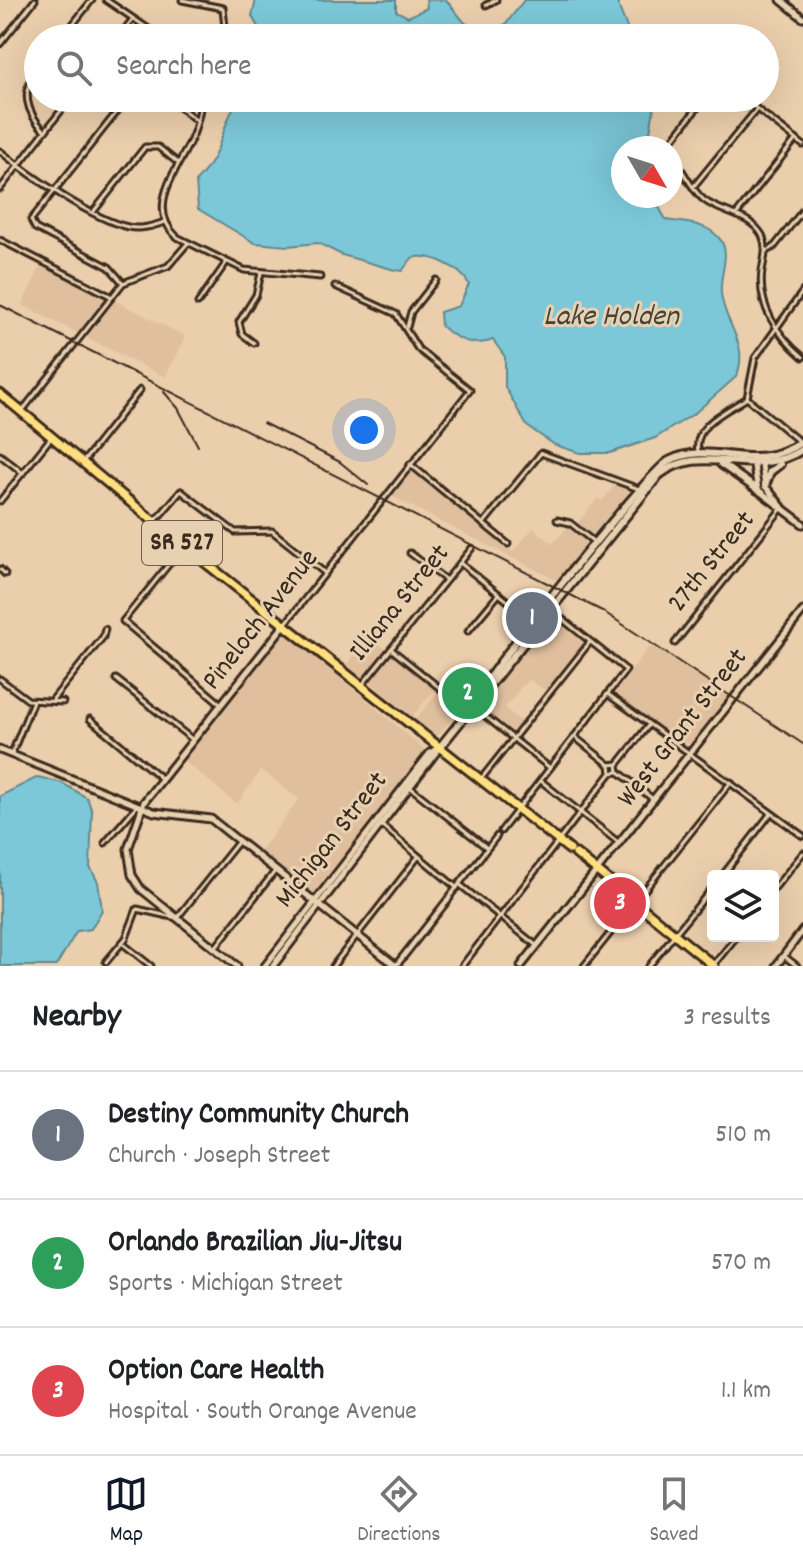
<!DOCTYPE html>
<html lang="en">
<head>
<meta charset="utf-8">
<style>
  :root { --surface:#fff; --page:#f6f6f6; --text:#202124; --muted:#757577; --line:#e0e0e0; --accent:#111827 }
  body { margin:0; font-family:Dekko,sans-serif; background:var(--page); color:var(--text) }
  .controls { position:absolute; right:24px; bottom:24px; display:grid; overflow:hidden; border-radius:8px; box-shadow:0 8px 32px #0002 }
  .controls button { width:72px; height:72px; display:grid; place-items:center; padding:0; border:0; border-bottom:2px solid var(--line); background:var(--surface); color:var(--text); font:40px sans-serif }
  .compass { position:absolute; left:611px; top:136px; width:72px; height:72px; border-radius:50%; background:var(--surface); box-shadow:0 8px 32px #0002; rotate:129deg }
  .you { position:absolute; left:364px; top:430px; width:28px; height:28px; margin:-20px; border:6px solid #fff; border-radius:50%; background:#1a73e8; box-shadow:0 0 0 12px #1a73e833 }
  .badge { display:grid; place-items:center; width:52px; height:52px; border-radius:50%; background:var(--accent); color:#fff; font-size:26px; font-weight:700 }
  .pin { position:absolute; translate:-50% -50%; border:4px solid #fff; box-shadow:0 2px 8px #0006 }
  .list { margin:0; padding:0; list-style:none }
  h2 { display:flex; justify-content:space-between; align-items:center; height:104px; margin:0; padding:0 32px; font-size:34px }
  h2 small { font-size:26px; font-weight:400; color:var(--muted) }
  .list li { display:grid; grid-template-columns:52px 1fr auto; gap:24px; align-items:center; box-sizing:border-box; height:128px; padding:0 32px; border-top:2px solid var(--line) }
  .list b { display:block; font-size:30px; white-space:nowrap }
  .list p { margin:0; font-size:26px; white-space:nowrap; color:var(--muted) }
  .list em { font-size:26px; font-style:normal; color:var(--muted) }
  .icon { flex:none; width:44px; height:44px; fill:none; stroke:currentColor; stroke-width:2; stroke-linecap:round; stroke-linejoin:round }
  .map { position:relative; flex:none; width:803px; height:966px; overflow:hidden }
  .search { position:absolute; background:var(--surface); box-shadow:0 8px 32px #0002; left:24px; right:24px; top:24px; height:88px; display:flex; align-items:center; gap:20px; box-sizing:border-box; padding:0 28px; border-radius:44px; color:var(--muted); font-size:30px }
  .sheet { height:488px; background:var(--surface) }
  nav { display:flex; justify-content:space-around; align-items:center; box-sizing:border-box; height:112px; border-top:2px solid var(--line); background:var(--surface); font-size:22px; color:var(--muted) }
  nav a { display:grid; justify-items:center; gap:4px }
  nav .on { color:var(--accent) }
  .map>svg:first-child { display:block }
</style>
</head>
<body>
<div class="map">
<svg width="803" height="966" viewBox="0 0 803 966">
  <rect width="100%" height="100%" fill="#ebceac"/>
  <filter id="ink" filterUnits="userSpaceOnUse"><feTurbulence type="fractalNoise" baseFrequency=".0125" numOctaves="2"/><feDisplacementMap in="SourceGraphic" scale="16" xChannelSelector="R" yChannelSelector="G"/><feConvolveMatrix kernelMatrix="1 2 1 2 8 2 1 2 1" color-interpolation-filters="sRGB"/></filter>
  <g filter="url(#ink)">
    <g fill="#dfbf9e">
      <path d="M42,263L186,337L165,377L22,305Z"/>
      <path d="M411,471L513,552L533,528L553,544L568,526L591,544L560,582L391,496Z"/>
      <path d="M618,482L633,494L596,538L578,523L598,498L602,501Z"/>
      <path d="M550,616L585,643L547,692L528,679L505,708L522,723L512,734L479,707Z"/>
      <path d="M285,631L426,751L314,894L260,852L299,799L261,770L237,804L184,761Z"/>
      <path d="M364,632L386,650L364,679L346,665L358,650L353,646Z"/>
      <path d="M655,647L729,696L691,745L659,731L615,693L647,649Z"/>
      <path d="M391,654L435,689L412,717L370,682Z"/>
      <path d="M439,691L460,708L438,736L415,720Z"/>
    </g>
    <g fill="#7bc8d9" stroke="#61898e" stroke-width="2">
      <path d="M256,0H396V11L408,17L427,8L426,0H446L465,23L487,33L506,24L524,0H616L631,38H264L252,16Z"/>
      <path d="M239,98H656L647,148H623V196H653L666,220C683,223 706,222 719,238C732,253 719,274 721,293C723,323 751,344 736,377L695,413L655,438L610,453H580L555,445L527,426L505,387V357L493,340C474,348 456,339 441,326L440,312L459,306L469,284C460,267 430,253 412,258L402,271L395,270L342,255L318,243L288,246L255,243L198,209L196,181C225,152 219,128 239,98Z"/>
      <path d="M38,777L62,783L87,798L92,811L90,867L98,882L102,910L91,929L77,931L56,966H0V796Z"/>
    </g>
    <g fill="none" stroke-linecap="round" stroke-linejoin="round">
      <g stroke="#3b2a1e" stroke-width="9">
        <g id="minor">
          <path d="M106,0L162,38"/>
          <path d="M182,0L223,8L226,38"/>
          <path d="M486,5L496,0"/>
          <path d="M62,38L92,0"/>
          <path d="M118,38L132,20"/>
          <path d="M0,44L35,0"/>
          <path d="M38,68C20,90 26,113 45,131"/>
          <path d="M169,98L197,121"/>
          <path d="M203,98C199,110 198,123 193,135C181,166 143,206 177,237L244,270L320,277"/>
          <path d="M743,98L803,145"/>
          <path d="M666,148L705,98"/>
          <path d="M0,151C29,175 92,219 128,227C140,230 153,226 165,222"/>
          <path d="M671,156C684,169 690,189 704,200C722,214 750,214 762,235C768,248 764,258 762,271C757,306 778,336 803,357"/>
          <path d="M694,186L757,109"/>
          <path d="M0,189L71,98"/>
          <path d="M94,211L145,147H158L177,162"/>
          <path d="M736,215L796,139"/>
          <path d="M0,240L112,297"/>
          <path d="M766,251L774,247L803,210"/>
          <path d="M123,283L109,267L35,228L31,220L128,98"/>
          <path d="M198,303L226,263"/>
          <path d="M407,327L411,312L436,280"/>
          <path d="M254,343L242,334L239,322L256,295L261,273"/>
          <path d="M747,398L801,443"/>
          <path d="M22,411L123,283L168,266L188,243"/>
          <path d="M698,451C693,424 728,411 747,398L755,358L803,291"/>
          <path d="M0,455L23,473"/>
          <path d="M83,462L140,390"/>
          <path d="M410,464L508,544"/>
          <path d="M0,501L50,439"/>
          <path d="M156,520L181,491L235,532L272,531L325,573"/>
          <path d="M557,520L570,523L594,542"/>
          <path d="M483,524L541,453L639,489"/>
          <path d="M182,548L123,621L221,704"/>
          <path d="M410,553L446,580"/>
          <path d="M460,563L538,625"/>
          <path d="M0,569L5,574"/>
          <path d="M286,623L470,390L418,349L396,314L335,286"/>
          <path d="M468,631L499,594"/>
          <path d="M675,643L782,508"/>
          <path d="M391,649L466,709"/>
          <path d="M0,679L28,700L63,702"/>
          <path d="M116,679L193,740"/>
          <path d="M362,685L472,548"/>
          <path d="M609,695L803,836"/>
          <path d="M53,699L103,637L105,629"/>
          <path d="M475,708L550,768"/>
          <path d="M90,719L162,779"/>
          <path d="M576,738L610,765"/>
          <path d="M12,753L33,701"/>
          <path d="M618,764L648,726"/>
          <path d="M619,772L654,800"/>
          <path d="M481,779L590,642"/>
          <path d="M541,781L619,843"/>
          <path d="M411,788L487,848"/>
          <path d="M380,824L457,888"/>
          <path d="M501,831L626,670L551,610"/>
          <path d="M105,843L137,806"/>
          <path d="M722,876L771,813"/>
          <path d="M459,884L537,946"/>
          <path d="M773,890L803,853"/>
          <path d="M122,943L151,966"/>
          <path d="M215,948L276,870"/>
          <path d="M784,956L797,966"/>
          <path d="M106,962L126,938L137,909L177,918L239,841"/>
          <path d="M715,963L737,936"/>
          <path d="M398,964L450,898"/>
          <path d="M333,966L418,857"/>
          <path d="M395,966L497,836"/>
          <path d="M462,966L611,773L610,765L617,764L618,772L611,773"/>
          <path d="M584,966L731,782"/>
          <path d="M649,966L713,887"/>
        </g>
      </g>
      <g stroke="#3b2a1e" stroke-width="11">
        <g id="tertiary">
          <path d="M781,0L803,18"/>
          <path d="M761,459L765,486L782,507"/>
          <path d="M753,460L758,490L803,524"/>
          <path d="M0,750L154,812L211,819L396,966"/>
          <path d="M237,966L141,889L132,875L128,849L144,802L285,624"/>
          <path d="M265,966L430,753L440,747"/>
          <path d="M273,966L440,747"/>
          <path d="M521,966L803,611"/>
          <path d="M776,966L803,930"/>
        </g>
      </g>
      <g stroke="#3b2a1e" stroke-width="12">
        <g id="secondary">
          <path d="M721,464L758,490"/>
          <path d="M765,486L770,472L780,464"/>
          <path d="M464,717C472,692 647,473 669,461C714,438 752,477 803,441"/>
          <path d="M440,747L659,475C703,440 754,482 803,449"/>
        </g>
      </g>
      <g stroke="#3b2a1e" stroke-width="13">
        <g id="primary">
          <path d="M0,394L169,534L570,850"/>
          <path d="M576,854L714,966"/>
        </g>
      </g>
      <use href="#minor" stroke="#e8d1b1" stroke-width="3"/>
      <use href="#tertiary" stroke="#e8d1b1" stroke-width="5"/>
      <use href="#secondary" stroke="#e8d1b1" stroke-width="6"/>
      <use href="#primary" stroke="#ffdf80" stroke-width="7"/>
      <g stroke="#3b2a1e" stroke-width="2">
        <path d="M0,305L604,612L803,744"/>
        <path d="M164,392L178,408L198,446"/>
        <path d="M263,423L340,462L368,485"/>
      </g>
    </g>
  </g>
  <g text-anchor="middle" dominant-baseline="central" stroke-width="6" stroke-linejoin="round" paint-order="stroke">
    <rect fill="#e8d1b1" stroke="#6f5c4a" stroke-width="2" x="142" y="521" width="80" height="44" rx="6"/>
    <g font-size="26" font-weight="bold" fill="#3b2a1e">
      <text x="182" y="543">SR 527</text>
    </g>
    <g font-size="28" fill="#3b2a1e" stroke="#e8d1b1">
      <text transform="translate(713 563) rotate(-51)">27th Street</text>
      <text transform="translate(401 604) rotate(-51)">Illiana Street</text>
      <text transform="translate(262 621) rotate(-52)">Pineloch Avenue</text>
      <text transform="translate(684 729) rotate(-52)">West Grant Street</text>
      <text transform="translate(333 841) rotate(-52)">Michigan Street</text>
    </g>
    <g font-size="30" font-style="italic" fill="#45423a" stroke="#e8d1b1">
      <text x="611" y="318">Lake Holden</text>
    </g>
  </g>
</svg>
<div class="controls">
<button><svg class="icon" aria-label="layers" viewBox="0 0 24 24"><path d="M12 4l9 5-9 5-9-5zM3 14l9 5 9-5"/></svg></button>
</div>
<svg class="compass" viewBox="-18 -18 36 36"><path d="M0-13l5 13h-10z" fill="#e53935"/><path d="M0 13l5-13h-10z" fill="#757577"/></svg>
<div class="you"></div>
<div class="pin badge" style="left:532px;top:618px;background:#6b7280">1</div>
<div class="pin badge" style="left:468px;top:693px;background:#2e9e5b">2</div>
<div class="pin badge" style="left:620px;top:903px;background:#e0444e">3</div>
<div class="search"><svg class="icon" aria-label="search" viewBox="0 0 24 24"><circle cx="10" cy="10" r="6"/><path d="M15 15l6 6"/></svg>Search here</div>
</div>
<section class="sheet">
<h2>Nearby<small>3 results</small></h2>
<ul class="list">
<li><span class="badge" style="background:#6b7280">1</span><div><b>Destiny Community Church</b><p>Church · Joseph Street</p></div><em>510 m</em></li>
<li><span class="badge" style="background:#2e9e5b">2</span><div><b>Orlando Brazilian Jiu-Jitsu</b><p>Sports · Michigan Street</p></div><em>570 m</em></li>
<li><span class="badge" style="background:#e0444e">3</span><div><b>Option Care Health</b><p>Hospital · South Orange Avenue</p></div><em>1.1 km</em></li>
</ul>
</section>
<nav>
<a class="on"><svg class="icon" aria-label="map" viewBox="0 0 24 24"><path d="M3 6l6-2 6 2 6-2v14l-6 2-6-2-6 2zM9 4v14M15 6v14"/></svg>Map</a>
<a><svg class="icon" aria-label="directions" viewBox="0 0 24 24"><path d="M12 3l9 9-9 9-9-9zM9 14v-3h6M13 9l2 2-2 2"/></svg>Directions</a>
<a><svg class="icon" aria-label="saved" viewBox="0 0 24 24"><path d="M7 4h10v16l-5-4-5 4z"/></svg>Saved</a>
</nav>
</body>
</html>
